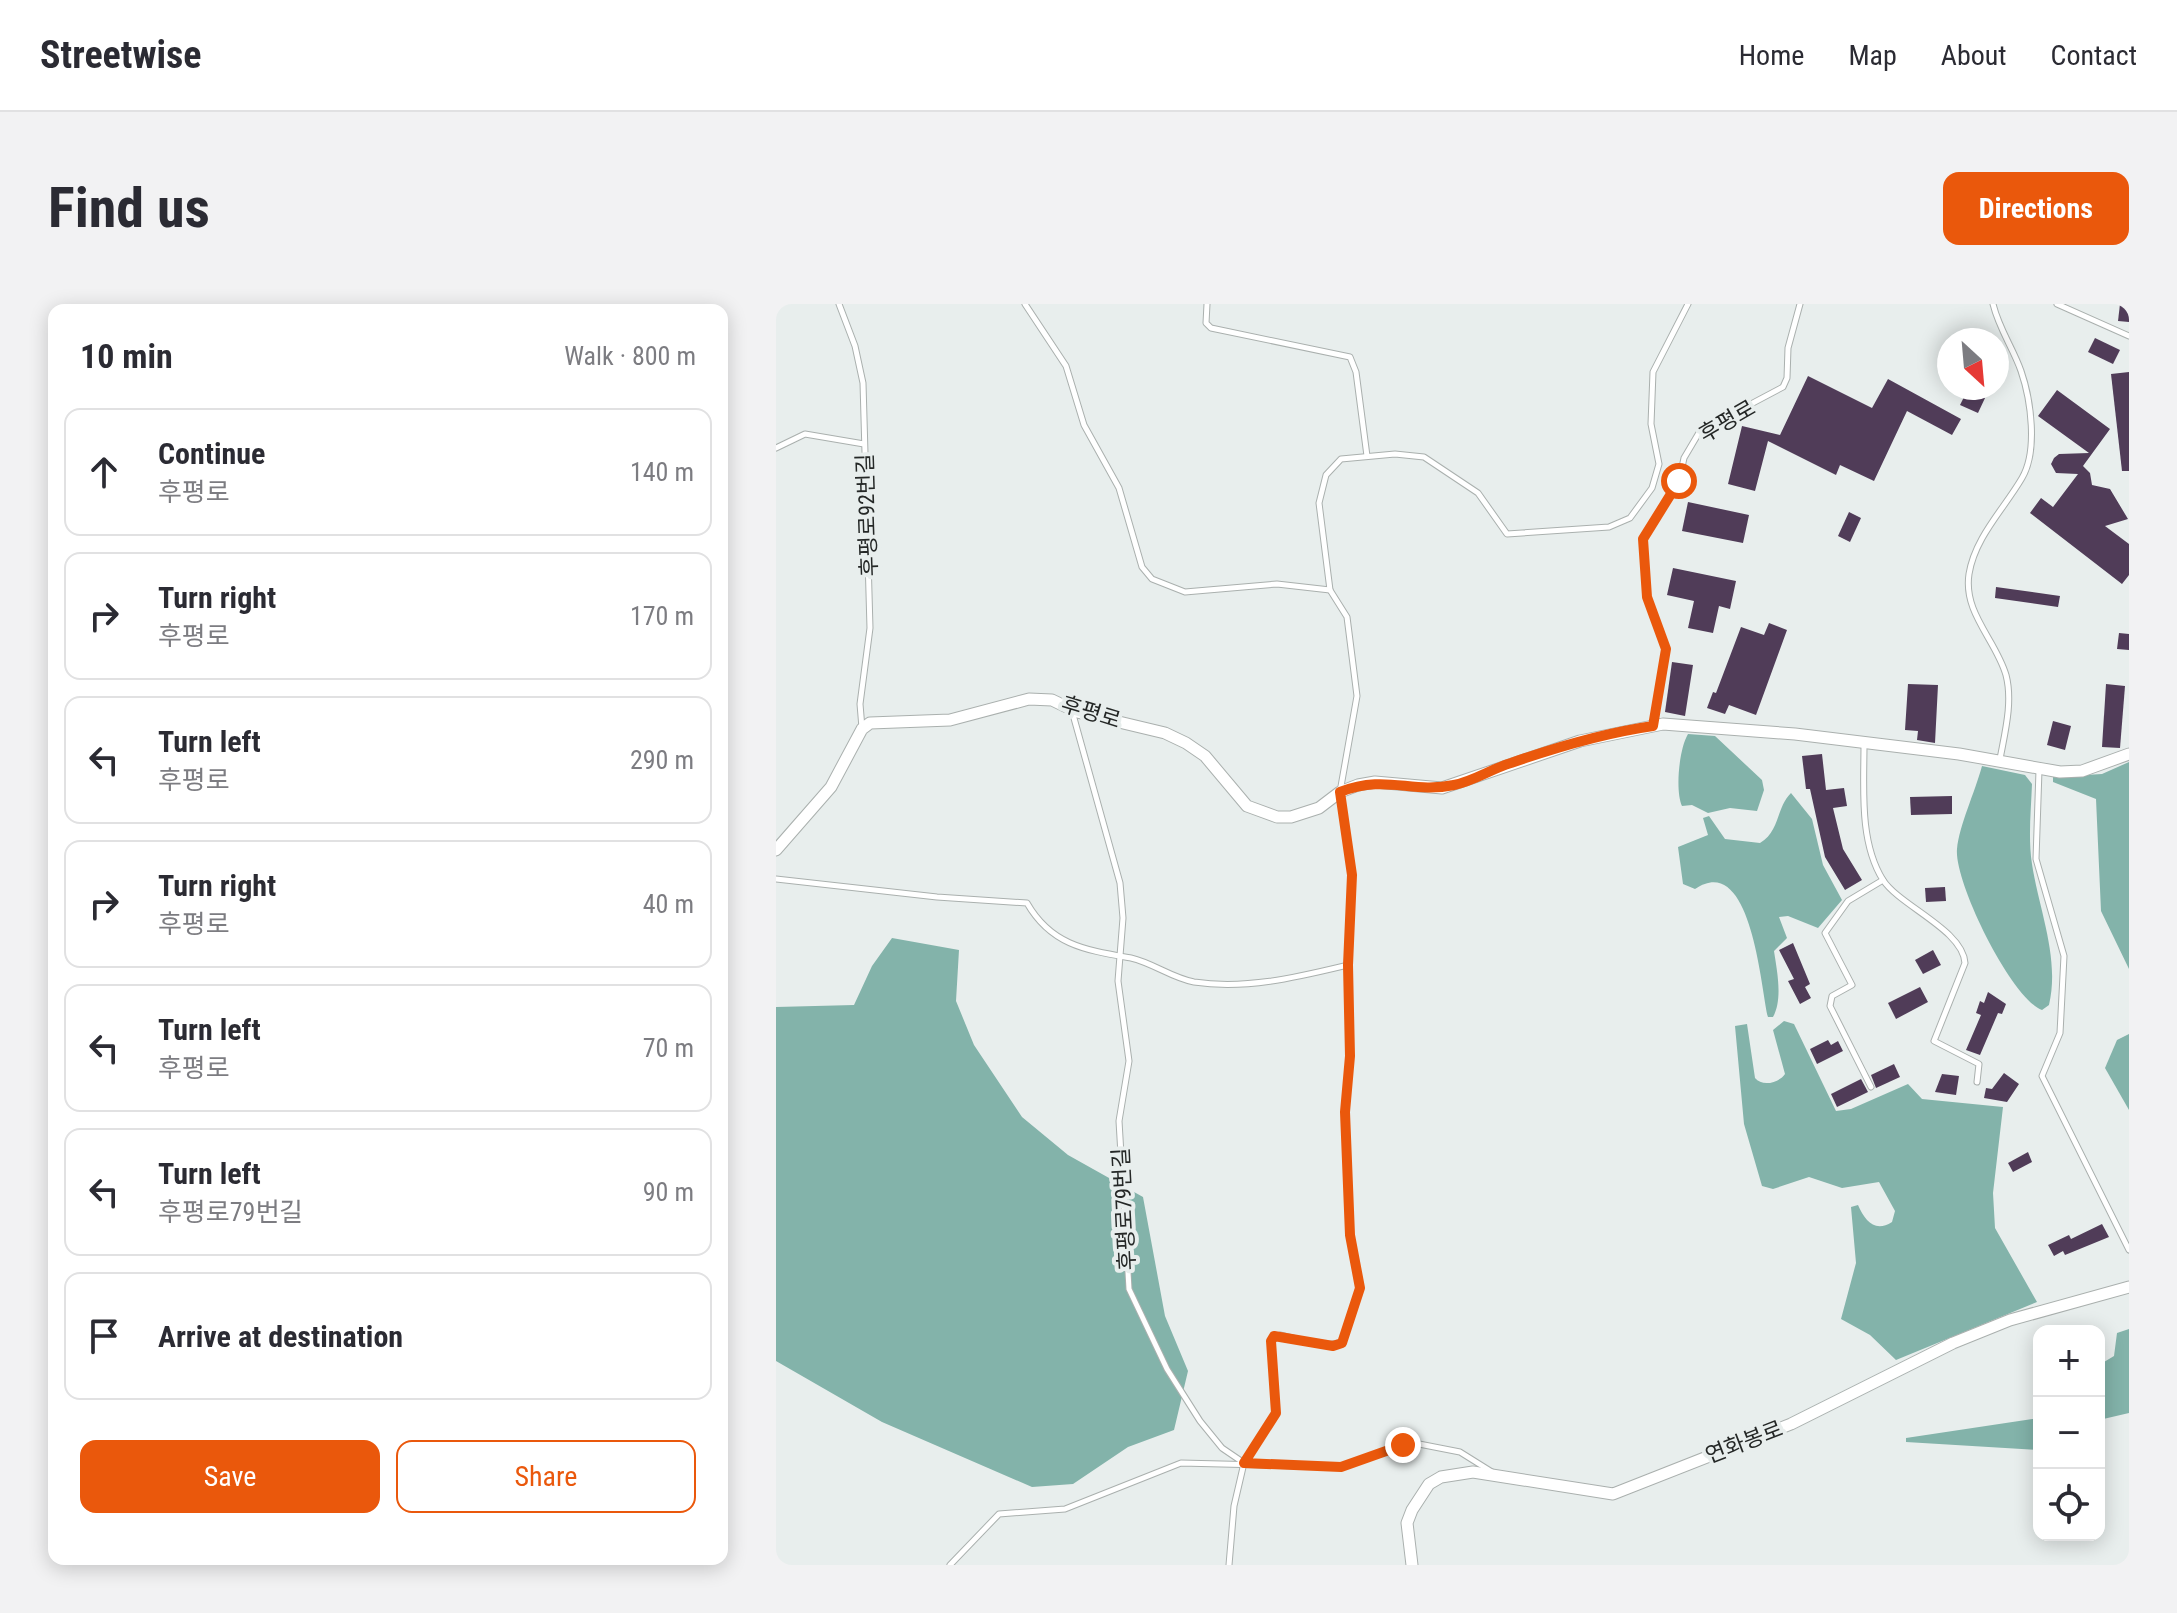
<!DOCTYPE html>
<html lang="en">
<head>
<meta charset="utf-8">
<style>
  :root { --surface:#fff; --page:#f2f2f3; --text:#2b2b33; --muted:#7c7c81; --line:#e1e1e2; --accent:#ea580c }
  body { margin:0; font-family:"Roboto Condensed","Noto Sans KR",sans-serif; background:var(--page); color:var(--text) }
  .controls { position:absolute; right:24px; bottom:24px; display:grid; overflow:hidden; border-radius:16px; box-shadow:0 4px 20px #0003 }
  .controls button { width:72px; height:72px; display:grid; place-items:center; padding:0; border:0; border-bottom:2px solid var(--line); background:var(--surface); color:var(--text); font:40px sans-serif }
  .compass { position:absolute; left:1161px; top:24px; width:72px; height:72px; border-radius:50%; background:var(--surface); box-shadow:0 4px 20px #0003; rotate:154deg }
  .stop { position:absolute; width:24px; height:24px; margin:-18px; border:6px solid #ea580c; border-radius:50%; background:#fff }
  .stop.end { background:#ea580c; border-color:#fff; box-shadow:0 2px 8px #0008 }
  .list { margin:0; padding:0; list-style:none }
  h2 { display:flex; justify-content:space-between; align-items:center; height:104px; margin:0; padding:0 32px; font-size:34px }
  h2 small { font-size:26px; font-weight:400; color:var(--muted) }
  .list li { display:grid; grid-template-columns:52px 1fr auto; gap:24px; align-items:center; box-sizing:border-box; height:128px; margin:0 16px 16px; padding:0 16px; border:2px solid var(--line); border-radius:16px }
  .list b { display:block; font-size:30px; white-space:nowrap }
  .list p { margin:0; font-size:26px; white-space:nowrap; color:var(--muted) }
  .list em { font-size:26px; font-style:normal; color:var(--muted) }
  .actions { display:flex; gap:16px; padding:24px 32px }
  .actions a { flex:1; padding:18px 0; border:2px solid var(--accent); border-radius:16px; text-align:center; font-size:28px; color:var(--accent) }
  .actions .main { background:var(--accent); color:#fff }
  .icon { flex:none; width:44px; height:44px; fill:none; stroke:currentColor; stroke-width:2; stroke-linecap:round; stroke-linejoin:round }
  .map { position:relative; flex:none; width:1353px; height:1261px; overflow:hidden; border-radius:16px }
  header { display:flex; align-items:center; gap:48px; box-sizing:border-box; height:112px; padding:0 40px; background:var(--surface); border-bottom:2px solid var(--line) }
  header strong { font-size:38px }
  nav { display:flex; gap:44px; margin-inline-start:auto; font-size:28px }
  .intro { display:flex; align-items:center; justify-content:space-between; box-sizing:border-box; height:192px; padding:0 48px }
  h1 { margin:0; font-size:56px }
  .button { padding:20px 36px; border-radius:16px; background:var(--accent); color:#fff; font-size:28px; font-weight:700 }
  main { display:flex; gap:48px; padding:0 48px }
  aside { flex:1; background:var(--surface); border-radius:16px; box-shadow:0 4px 20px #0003 }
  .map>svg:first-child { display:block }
</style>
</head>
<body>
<header>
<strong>Streetwise</strong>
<nav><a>Home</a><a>Map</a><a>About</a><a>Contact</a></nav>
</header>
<div class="intro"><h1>Find us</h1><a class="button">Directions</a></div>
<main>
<aside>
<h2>10 min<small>Walk · 800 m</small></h2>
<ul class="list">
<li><svg class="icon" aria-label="ahead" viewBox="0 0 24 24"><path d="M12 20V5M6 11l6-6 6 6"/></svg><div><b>Continue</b><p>후평로</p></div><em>140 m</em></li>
<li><svg class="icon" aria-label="right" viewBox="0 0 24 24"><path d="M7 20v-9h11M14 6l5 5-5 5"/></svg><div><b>Turn right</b><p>후평로</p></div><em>170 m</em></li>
<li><svg class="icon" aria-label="left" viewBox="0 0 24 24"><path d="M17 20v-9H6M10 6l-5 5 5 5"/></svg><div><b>Turn left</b><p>후평로</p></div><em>290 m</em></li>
<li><svg class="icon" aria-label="right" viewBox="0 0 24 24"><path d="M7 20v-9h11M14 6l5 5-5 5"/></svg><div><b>Turn right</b><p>후평로</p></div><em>40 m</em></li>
<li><svg class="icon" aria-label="left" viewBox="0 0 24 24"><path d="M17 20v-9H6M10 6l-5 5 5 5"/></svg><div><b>Turn left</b><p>후평로</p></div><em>70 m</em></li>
<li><svg class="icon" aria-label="left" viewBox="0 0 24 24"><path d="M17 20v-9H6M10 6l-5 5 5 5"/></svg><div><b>Turn left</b><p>후평로79번길</p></div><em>90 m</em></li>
<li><svg class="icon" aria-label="arrive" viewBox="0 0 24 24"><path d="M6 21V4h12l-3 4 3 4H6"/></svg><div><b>Arrive at destination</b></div></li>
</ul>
<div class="actions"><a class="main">Save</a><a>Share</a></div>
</aside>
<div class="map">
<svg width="1353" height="1261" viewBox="0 0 1353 1261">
  <rect width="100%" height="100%" fill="#e8eeed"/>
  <g fill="#83b3aa">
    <path d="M912,430L939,432L986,476L988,486L981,507L954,504L932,509L916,501L906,502C899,487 903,445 912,430Z"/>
    <path d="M1353,458V665L1325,607L1320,495L1277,478V473L1326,470Z"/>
    <path d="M1206,462L1249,471L1256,480C1255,507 1252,534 1256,560C1263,606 1284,654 1273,701L1266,706C1235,694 1178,578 1181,545C1183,522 1199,488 1206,462Z"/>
    <path d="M1015,489L1036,515L1047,561L1066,596L1042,624L1012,612L1003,613L1011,634L998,647C1001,667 1007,695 997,713H992C985,686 976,546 919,585L907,580L902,543L932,531L927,514L933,512L949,535L984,539C1004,527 1000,504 1015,489Z"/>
    <path d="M116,634L183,646L180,697L198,741L246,813L292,851L367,893L389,1012L412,1067L398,1126L352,1143L297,1180L256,1183L106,1118L0,1057V703L78,701L96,662Z"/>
    <path d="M1008,717L1018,720L1060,807L1075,805L1132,780L1146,795L1227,803L1217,889L1219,924L1261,998L1120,1056L1094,1031L1065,1015L1080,959L1075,903L1082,901C1089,917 1099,929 1116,918L1119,907L1103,878L1066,884L1033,873L997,885L986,882L968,820L959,722L971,720L979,774C986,783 1003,779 1009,770L997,726Z"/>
    <path d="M1353,730V806L1329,764L1341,736Z"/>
    <path d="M1353,1025V1109L1323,1116V1061L1338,1052L1341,1029Z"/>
    <path d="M1263,1114V1146L1130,1138V1134Z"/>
  </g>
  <g fill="#503c58">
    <path d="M1344,0H1353V18L1342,17Z"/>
    <path d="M1319,34L1344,46L1337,60L1312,48Z"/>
    <path d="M1353,68V167H1346L1335,70Z"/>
    <path d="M1032,72L1096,104L1112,75L1185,115L1176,131L1131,107L1098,177L1064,161L1060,171L992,137L979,187L952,180L966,122L1004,131Z"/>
    <path d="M1192,85L1209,94L1202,109L1184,101Z"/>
    <path d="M1281,86L1334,125L1307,162L1314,169L1316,181L1334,185L1352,215L1329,222L1353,240V271L1346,280L1254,209L1265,194L1277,203L1302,170L1280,169L1275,160L1278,154L1283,150L1313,149L1262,112Z"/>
    <path d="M912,198L973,211L967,239L906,227Z"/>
    <path d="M1073,208L1085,214L1074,238L1062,232Z"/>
    <path d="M897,264L960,277L954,305L943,302L937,329L912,324L918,297L891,291Z"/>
    <path d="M1220,283L1284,292L1282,303L1219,294Z"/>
    <path d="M993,319L1011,326L980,411L953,401L949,410L931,404L937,388L940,389L965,323L988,331Z"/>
    <path d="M1343,329L1353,330V346L1341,345Z"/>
    <path d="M896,358L917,361L909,412L889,408Z"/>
    <path d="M1132,380L1162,381L1159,439L1141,436L1142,427L1129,426Z"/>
    <path d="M1330,380L1349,382L1344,444L1326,443Z"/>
    <path d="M1277,417L1295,422L1289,446L1271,441Z"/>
    <path d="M1046,450L1050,486L1068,484L1071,502L1057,504L1067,545L1086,576L1069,586L1049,553L1034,485H1030L1026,452Z"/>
    <path d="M1176,492V510L1135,511L1134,493Z"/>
    <path d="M1169,583L1170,597L1150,598L1149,584Z"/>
    <path d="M1017,639L1034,680L1029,683L1035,694L1024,700L1012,677L1018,675L1003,646Z"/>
    <path d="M1157,646L1165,661L1147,670L1139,656Z"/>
    <path d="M1144,683L1152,698L1120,715L1112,699Z"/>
    <path d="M1212,688L1230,700L1226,710L1222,709L1204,751L1190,746L1205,711L1200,709L1204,697L1208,699Z"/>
    <path d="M1052,736L1055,741L1062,737L1067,747L1041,760L1034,745Z"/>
    <path d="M1118,760L1124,773L1100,784L1095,771Z"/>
    <path d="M1228,769L1243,780L1231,798L1208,794L1210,784L1216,785Z"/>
    <path d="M1166,770L1183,772L1180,791L1159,788Z"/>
    <path d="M1085,775L1092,788L1061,803L1055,790Z"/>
    <path d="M1252,848L1256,858L1237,868L1232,859Z"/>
    <path d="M1326,920L1333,933L1289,951L1287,947L1278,952L1272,941L1293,931L1295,935Z"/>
  </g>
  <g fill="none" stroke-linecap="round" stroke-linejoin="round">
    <g stroke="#aab0ae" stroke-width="7">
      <g id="lane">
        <path d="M63,0L79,42L87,79L94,324L84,400L86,424"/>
        <path d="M249,0L290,62L308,121L343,184L366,263L376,275L409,288L501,280L554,286"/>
        <path d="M431,0L430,19L435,24L574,53L580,68L591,152"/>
        <path d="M1217,0C1223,25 1237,44 1245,67C1255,96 1262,147 1246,174C1228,205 1199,233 1193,270C1187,309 1220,336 1230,371C1237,398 1229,428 1224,455"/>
        <path d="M1281,0L1353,32"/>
        <path d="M0,144L29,130L88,140"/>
        <path d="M296,407L344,579L347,614L342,677L353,757L343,817L353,985L391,1065L424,1117L446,1144L468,1159"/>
        <path d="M877,421L890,345L871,293L867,235L903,177L908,154L924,127L1007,83L1011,74L1012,44L1024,0"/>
        <path d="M1088,441C1088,483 1083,538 1107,576C1124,602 1187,626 1189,659L1158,737L1203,760L1201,778"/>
        <path d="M1263,466L1260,555L1288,652L1284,729L1266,772L1353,946"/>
        <path d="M0,575L161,593L251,599C275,641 309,646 355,654C377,659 396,674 418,678C470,686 522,673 572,661"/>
        <path d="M1095,783L1054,702L1056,692L1076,681L1049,629L1072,597L1107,576"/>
        <path d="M174,1261L223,1210L289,1205L405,1159L565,1163L638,1139L684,1148L716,1168"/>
        <path d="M453,1261L458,1202L468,1159L500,1109L495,1037L504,1031L546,1041L566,1039L584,984L574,931L569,808L574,752L572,673L576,571L564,488L581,392L571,313L554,286L543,199L550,171L565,155L619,150L648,153L702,189L731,230L833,223L854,214L876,184L883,160L875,120L877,68L912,0"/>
      </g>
    </g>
    <g stroke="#aab0ae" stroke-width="13">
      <g id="street">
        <path d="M0,546L55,483L86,425L94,419L174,416L253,395L276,396L301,408L389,429L410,439L429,452L471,502L501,513H515L543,504L564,488L582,481L599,478L666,484L804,437L887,420L1019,430L1183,450L1284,468L1306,467L1353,450"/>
        <path d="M636,1261L631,1219L636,1206L653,1180L665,1173L697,1168L837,1190L1015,1120L1177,1039L1234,1016L1353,983"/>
      </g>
    </g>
    <use href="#lane" stroke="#fff" stroke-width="5"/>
    <use href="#street" stroke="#fff" stroke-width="11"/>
  </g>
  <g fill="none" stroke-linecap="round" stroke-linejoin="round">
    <path stroke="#ea580c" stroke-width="10" d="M627,1141L565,1163L468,1159L500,1109L495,1037L498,1032L557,1042L566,1039L584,984L574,931L569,808L574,752L572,661L576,571L564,488C611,470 634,490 678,481C698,477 715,465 735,459C781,443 828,429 877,422L890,345L871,293L867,235L903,177"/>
  </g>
  <g text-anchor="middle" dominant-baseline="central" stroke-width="8" stroke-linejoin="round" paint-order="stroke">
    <g font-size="22" fill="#252827" stroke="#e8eeed">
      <text transform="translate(951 117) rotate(-30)">후평로</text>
      <text transform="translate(91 211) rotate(-92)">후평로92번길</text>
      <text transform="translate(315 408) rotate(17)">후평로</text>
      <text transform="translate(348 905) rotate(-93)">후평로79번길</text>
      <text transform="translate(968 1138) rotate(-21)">연화봉로</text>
    </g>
  </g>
</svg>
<div class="controls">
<button>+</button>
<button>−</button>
<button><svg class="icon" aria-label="locate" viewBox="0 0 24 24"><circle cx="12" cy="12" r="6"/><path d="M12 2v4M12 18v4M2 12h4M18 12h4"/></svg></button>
</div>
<svg class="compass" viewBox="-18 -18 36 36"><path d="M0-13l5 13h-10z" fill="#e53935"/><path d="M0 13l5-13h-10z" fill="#7c7c81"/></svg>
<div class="stop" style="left:903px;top:177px"></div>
<div class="stop end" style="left:627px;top:1141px"></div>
</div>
</main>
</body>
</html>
